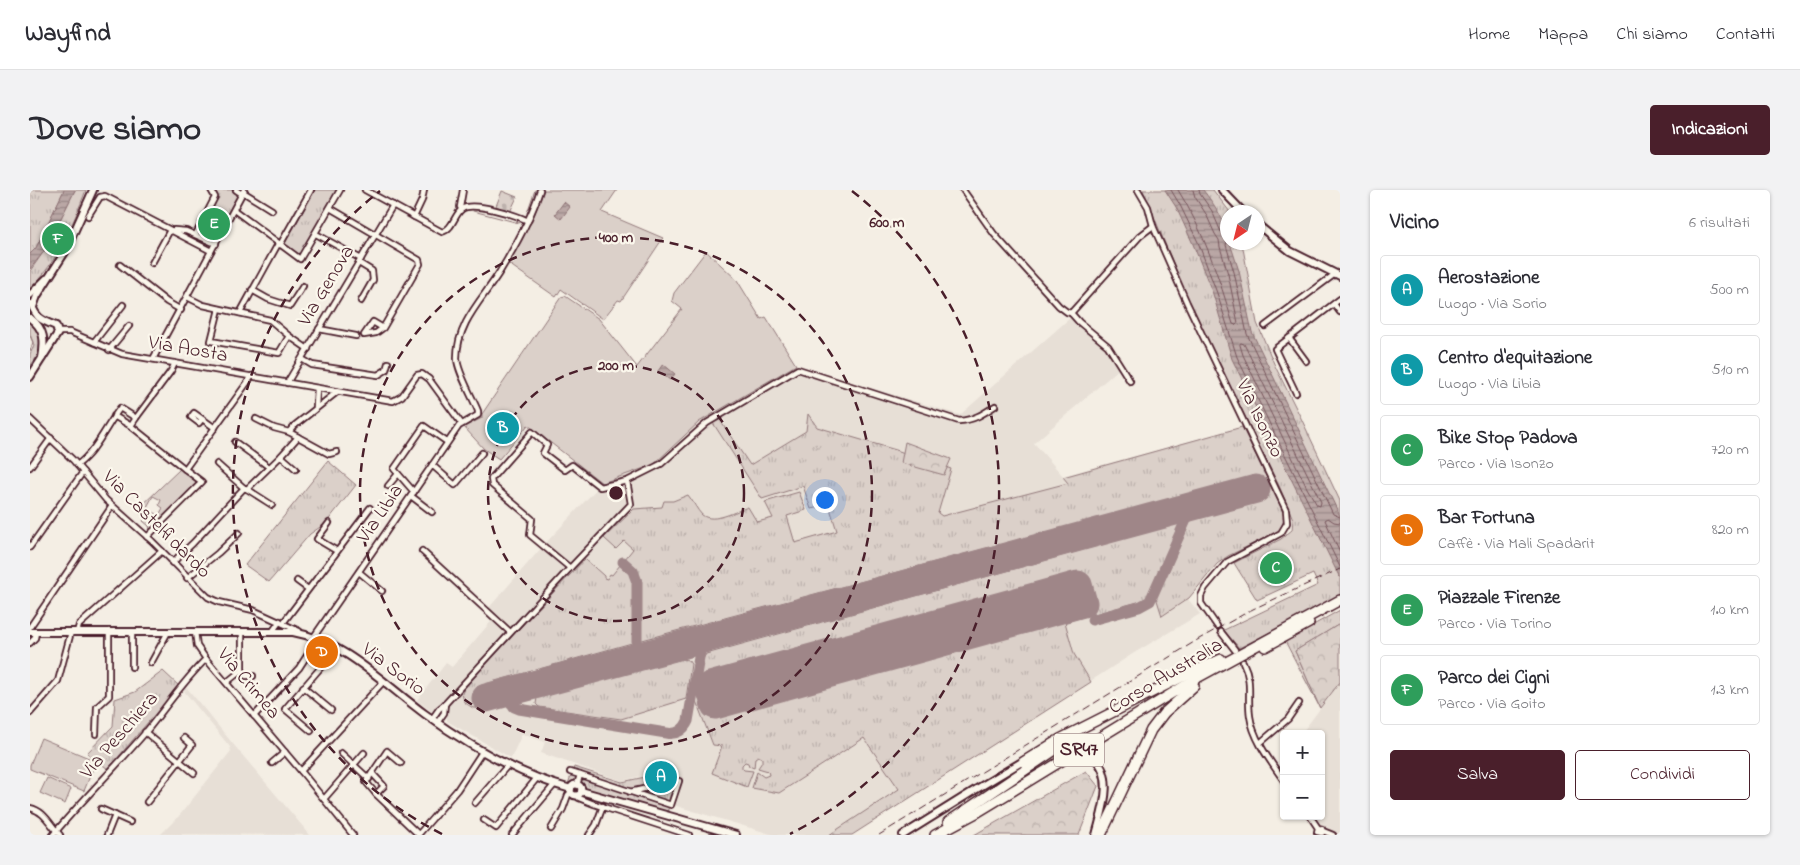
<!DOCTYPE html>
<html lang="it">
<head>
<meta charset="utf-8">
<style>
  :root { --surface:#fff; --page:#f2f2f3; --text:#2b2b33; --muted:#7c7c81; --line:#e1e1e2; --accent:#4a1f2b }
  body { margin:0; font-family:"Indie Flower",sans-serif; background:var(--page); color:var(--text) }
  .controls { position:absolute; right:15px; bottom:15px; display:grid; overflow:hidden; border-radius:5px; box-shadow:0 1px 4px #0004 }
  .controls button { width:45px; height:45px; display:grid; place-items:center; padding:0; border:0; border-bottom:1px solid var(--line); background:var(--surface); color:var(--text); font:25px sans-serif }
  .compass { position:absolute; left:1190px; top:15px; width:45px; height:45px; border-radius:50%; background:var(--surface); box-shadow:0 1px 4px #0004; rotate:215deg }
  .you { position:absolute; left:794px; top:309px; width:18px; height:18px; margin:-12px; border:4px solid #fff; border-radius:50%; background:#1a73e8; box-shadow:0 0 0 8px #1a73e833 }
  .badge { display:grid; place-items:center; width:32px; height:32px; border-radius:50%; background:var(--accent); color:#fff; font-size:16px; font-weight:700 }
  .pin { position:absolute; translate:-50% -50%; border:2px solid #fff; box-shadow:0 1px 5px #0006 }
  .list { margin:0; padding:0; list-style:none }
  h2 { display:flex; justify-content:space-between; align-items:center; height:65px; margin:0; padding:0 20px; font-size:21px }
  h2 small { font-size:16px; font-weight:400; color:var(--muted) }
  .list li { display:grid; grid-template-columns:32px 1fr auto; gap:15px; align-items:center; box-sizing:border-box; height:70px; margin:0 10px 10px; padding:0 10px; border:1px solid var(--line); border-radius:5px }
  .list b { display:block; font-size:19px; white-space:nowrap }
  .list p { margin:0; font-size:16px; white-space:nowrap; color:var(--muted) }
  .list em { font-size:16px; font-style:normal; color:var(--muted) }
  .actions { display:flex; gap:10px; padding:15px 20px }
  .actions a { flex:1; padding:11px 0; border:1px solid var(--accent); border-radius:5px; text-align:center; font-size:18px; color:var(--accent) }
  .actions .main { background:var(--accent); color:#fff }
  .map { position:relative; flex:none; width:1310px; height:645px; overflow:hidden; border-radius:5px }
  header { display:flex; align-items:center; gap:30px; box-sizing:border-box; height:70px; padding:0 25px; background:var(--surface); border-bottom:1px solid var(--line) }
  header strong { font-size:24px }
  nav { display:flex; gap:28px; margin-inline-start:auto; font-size:18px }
  .intro { display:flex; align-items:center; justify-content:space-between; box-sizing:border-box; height:120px; padding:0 30px }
  h1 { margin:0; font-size:35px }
  .button { padding:12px 22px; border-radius:5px; background:var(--accent); color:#fff; font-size:18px; font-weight:700 }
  main { display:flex; gap:30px; padding:0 30px }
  aside { flex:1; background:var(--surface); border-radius:5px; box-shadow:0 1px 4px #0004 }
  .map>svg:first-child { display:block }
</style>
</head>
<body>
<header>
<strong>Wayfind</strong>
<nav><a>Home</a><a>Mappa</a><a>Chi siamo</a><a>Contatti</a></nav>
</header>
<div class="intro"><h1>Dove siamo</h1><a class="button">Indicazioni</a></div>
<main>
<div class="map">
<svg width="1310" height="645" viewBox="0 0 1310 645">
  <defs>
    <pattern id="grass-tufts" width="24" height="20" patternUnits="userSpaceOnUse" patternTransform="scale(1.25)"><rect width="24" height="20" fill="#dbd0c9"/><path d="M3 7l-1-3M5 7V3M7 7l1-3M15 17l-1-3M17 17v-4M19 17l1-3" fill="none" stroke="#bdb2ad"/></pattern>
    <pattern id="forest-crowns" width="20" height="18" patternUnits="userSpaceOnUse" patternTransform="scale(1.25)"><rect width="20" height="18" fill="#dbd0c9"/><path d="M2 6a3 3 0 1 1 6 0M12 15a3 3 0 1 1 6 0" fill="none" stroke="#bdb2ad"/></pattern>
    <pattern id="cemetery-stones" width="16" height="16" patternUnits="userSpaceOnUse" patternTransform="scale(1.25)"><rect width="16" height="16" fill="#dbd0c9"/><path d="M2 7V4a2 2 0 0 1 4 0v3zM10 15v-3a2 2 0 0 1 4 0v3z" fill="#bdb2ad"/></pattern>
    <pattern id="water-rules" width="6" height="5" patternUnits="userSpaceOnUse" patternTransform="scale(1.25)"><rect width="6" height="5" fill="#baa7a5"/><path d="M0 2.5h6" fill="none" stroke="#998787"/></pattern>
  </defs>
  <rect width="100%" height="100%" fill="#f4eee4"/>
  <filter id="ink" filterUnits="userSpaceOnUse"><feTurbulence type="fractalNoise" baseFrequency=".02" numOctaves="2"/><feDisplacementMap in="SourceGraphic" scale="10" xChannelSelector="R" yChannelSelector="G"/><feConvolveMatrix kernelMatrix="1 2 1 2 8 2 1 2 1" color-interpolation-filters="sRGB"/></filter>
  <g filter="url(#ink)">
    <g fill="#e7dfd6">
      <path d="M1040,128L1076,157L1090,178L1004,253L1033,286L1212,237L1252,319L1254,329L1252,337L1247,342L1198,366L1187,374L1158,409L1170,424L1104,463L822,645H744L643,615L652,589H646L619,595L616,585L592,591L511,563L515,552L492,544L481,568L417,531V525L410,521L406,525L387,510L416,473L422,477L464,428L457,420L513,356L572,293L623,275L669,232L766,175L930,225Z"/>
      <path d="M1310,492V644L1291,635L1285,626H1291V544H1271Z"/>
      <path d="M157,498L203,554L280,645L131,644L149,626L201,561L200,557L154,501Z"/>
    </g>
    <g fill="url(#grass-tufts)" stroke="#92787a" fill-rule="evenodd">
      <path d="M0,0H34L6,58L0,65Z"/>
      <path d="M45,0H56C42,36 28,71 0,99V81L15,60Z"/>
      <path d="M185,0H202L209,4L185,50L170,43L188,6Z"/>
      <path d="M285,0H308L270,66L254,55Z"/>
      <path d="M1113,0H1183L1200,22H1198V52L1212,53L1227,133L1245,176L1270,226L1310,311V407C1277,425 1242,441 1209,458L1194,440L1288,395L1283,384L1227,410L1204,373L1251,349L1262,340L1263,329L1250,298L1160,114Z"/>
      <path d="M0,131C16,143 12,163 0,176V164L4,156L0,144Z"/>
      <path d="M778,224L787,237L866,260L921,279L908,323L912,326L1038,293L1033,287L1212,237L1252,319C1255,328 1254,336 1247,342L1198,366L1187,374L1159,408L1132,426L1126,407L1035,432L1044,464L1061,492L822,645H799L869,599L834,548L749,603L722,598L727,582L734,587L739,585L738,581L728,578L732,572V568L728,566L725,568L724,578L719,576L718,573L715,572L712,575V578L714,580L723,581L717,597L682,583L692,556L683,555L666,511L673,469L676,464L1234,310L1227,286L616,449L452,495L447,497L448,501L444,503L449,518H443L434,512L432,503L437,494L555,369L574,386V388L577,389L580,384L582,385L603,359L594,351L586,359L574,348L604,319L632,317L634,311H643L658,305C663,311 667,320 672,325C684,334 706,321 718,317L727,332L743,328L735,312L769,302L776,320L757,326L765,353L807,341L799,315L781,319L773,296L732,309L683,233L689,229L720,275L776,241ZM1048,395L1053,413L685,515L680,496Z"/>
      <path d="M298,271L326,295L296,333L280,344L239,392L215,375Z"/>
      <path d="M1310,420V438L1308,435L1265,461L1290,518L1255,451Z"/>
      <path d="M652,469L658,470L661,474L656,509L591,529L509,517L506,514L507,508L511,506Z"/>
      <path d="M133,481L149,496L78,579L57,563L83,536L85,509L105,502Z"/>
      <path d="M544,577L592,592L615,587L619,600L646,593L636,626L538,594Z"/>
    </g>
    <g fill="url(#forest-crowns)" stroke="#92787a">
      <path d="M875,252L921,269L914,285L871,273Z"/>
      <path d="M1308,435L1310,438V492L1290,518L1265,461Z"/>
      <path d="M1056,581L1068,596L1049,645H944Z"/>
    </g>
    <path fill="url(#cemetery-stones)" stroke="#92787a" d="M472,1L487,7L480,22L466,16Z"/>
    <g fill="#dbd0c9" stroke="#92787a" fill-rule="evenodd">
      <path d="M514,0H587L572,22L633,48L591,111L588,110L573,129L531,99L526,107L476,72L503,28Z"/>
      <path d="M676,61L707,90L731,129L736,127L766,175L669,232L623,275L572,293L498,235L469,269L454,259L434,237L452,228V224L531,107L535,106L569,129L607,177L652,119L642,111L644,103Z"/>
      <path d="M150,279L168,293L120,340L119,336L113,331L115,328L107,320ZM123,306L131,310L129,315L133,318L129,325L119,320L117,317Z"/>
      <path d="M11,548L66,571L54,601L0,579V575Z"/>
      <path d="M17,588L41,599L35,614L10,603Z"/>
    </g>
    <g fill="url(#water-rules)" stroke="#8d7174">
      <path d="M34,0H45L15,60L0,79V64L6,58Z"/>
      <path d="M1135,0H1173C1184,14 1198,34 1198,52L1200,53L1209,81L1222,142L1310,326V388L1202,169L1183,104L1163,54L1146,17Z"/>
      <path d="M534,12L540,17L531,29L525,24Z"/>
      <path d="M633,174L645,184L640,190L628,181Z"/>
    </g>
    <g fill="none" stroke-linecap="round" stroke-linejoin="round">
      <g stroke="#77555c" stroke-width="1">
        <path d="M1141,0L1150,15L1168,52L1187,103L1207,167L1310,377"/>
        <path d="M1148,0C1174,41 1189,88 1203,134L1206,135L1208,133L1198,84L1190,57L1189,50L1185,44L1176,24L1165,7L1163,0"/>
        <path d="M1169,0L1170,4L1182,21L1191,42L1198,46"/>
        <path d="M1198,49L1196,55L1204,82L1217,144L1303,324L1310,327"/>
        <path d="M1211,153L1214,154L1291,312L1290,316L1287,315L1277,298L1213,165L1210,155Z"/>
        <path d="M1310,333L1304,332L1298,328L1295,330L1310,363"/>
      </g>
      <g stroke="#8d7174" stroke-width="1">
        <path d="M443,21L489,33L491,32"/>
        <path d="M497,23L505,0"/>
        <path d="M0,146L3,152L0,161"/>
      </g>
      <g stroke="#9f8688" stroke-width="11">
        <path d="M593,372L603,381L607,392V467"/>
        <path d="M1062,430L1109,417L1120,411L1156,330V322L1153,320H1149"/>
        <path d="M488,500L484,504L481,512L484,517L489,519L636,543C646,545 654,540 658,531L672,450"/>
      </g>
      <g stroke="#9f8688" stroke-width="29">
        <path d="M1048,395L1053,413L685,515L680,496Z"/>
        <path d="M456,508L1226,299"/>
      </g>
      <g stroke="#4a1f2b" stroke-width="8">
        <g id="street">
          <path d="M206,0L212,4"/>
          <path d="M335,0L412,42C423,39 424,25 432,19C442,11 486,25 498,31"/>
          <path d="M933,0L964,44L1029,116L1037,122L1041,123"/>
          <path d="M1108,0L1118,17L1123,36L1157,113L1256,320L1257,333L1251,343L1197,372L1175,398L1171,406V413L1187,436"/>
          <path d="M213,2L242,20"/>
          <path d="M300,18L389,70L390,74L353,138L346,143L334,145L343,132L353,138"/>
          <path d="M432,19L430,17L433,0"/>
          <path d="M204,20L270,69L310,0"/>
          <path d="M58,26L70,7L75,6L181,61"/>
          <path d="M384,27L392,10L394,0"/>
          <path d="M144,40L156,41L186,54"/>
          <path d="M166,44L185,7L181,0"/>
          <path d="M286,44L331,69"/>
          <path d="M250,55L281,0"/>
          <path d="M122,73L140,40"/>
          <path d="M329,73L342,81L343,90L331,111"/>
          <path d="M90,75L137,112L151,120"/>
          <path d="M222,100L238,109L260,116L273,96"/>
          <path d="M157,107L173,115L240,130L259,146L278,159"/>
          <path d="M1304,114L1310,122"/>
          <path d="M189,119L181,151L249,163L259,146"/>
          <path d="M210,123L248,54"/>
          <path d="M1041,123L1110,46L1123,36"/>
          <path d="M1041,123L1049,132L1078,156L1100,191"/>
          <path d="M1235,136L1305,84"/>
          <path d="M289,139L326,146"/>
          <path d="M28,142H40L92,164L363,211L372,206L387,185L392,184L399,189L431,233"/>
          <path d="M1259,148L1276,171"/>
          <path d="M64,152L93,115"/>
          <path d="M79,160L99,136"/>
          <path d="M123,169L214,0"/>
          <path d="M272,169L282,175L348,185L356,180L358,173"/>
          <path d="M257,193L363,15"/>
          <path d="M1266,203L1245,159L1310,109"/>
          <path d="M286,217L287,198"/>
          <path d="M106,228L141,181L145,173"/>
          <path d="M0,229L43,270L76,310L122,351L178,407L189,412L223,420L269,441"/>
          <path d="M172,229L169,233L161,227L164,223L185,238"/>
          <path d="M226,229L244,238L259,242L299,264L307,262"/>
          <path d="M101,236L155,279"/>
          <path d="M259,242L264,236L307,202"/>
          <path d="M205,252L239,277"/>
          <path d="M251,266L266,279"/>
          <path d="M187,274L214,298"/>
          <path d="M47,275C66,261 76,237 90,218L106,228L101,236L84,226"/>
          <path d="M402,275L425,295L452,263"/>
          <path d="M0,277L21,248"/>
          <path d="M358,296L368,284"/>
          <path d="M217,299L242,315"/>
          <path d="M384,302L364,279L394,236L417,252"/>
          <path d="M381,306L402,322"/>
          <path d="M299,333L287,349L307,361"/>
          <path d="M117,347L172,292L155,279L222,186"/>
          <path d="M0,357L53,282"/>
          <path d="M392,361L480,442"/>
          <path d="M142,373L163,353L214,298L217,299L251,266L268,247"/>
          <path d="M540,378L500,345L502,329L462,295L461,289L502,242L517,255L513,263L535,280L542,275L570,297L597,291"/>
          <path d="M329,382L352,401"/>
          <path d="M157,388L188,363L209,343"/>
          <path d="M267,391L278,399"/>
          <path d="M253,433L340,318"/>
          <path d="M0,437L82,316"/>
          <path d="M47,442L49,435L132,361"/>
          <path d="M165,442L167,456L176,469L271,581L323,645"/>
          <path d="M242,442L250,431"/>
          <path d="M1191,442L1205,460"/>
          <path d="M283,448L429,236L448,225V221C443,208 427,181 427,168C427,133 452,110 469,83C485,57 501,29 510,0"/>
          <path d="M0,453L5,448L6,442"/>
          <path d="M1213,472C1223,492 1217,505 1220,526C1223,549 1241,572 1254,591"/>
          <path d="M121,473L138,442"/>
          <path d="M102,477V442"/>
          <path d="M212,480L216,486H223"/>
          <path d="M197,492L212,480V443"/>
          <path d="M273,497L301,520"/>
          <path d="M0,523L28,491L41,442"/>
          <path d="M224,526L269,478L287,450"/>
          <path d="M402,529L409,519L415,514L540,378L601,314L597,291L631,274L677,233L768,179L929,231C944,230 953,224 965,216"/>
          <path d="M407,533L414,523L415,514"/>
          <path d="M281,541L255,519L292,476L303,458"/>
          <path d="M115,542L164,583"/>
          <path d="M66,544L67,517L79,506V441"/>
          <path d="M1230,553L1258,529L1269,513"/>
          <path d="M311,563L339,589"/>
          <path d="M242,573L255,562"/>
          <path d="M371,573L357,561L336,592L346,604L388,644"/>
          <path d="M271,581L353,492"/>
          <path d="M540,582L550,585"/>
          <path d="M342,583L354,596L346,604"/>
          <path d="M547,595L550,585L641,615L649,591L600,602"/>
          <path d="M547,605L549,608L564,614L659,645"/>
          <path d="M294,609L334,563"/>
          <path d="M117,612L162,555L154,548"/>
          <path d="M445,613L478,575"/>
          <path d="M0,618C15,621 20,635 30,645"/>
          <path d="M71,619L100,632"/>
          <path d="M1280,626L1288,638L1292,639V643L1287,642L1288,638"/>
          <path d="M454,630L466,638L507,588"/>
          <path d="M521,639L533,619L538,605L541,602"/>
          <path d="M1293,641L1303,645"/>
          <path d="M23,645C52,610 85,578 115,543C135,519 153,491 176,469"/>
          <path d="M77,645L85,625"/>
          <path d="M388,645L427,600L452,562"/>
          <path d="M482,645L525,594"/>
          <path d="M559,645L566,635L573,616"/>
        </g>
      </g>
      <g stroke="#4a1f2b" stroke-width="10">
        <g id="secondary">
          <path d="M1192,0L1213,22"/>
          <path d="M1228,35L1260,61L1310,86"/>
          <path d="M0,105L16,89"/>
          <path d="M3,117L7,106L35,62L63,0"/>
          <path d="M0,128C15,139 15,151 12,168"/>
          <path d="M0,187L28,143L26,136C11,130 7,129 1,114"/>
          <path d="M0,442H263C314,451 354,494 395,524C439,556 488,585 541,599"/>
          <path d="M1021,561L1040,559"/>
          <path d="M1063,567C1086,586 1072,621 1066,645"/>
          <circle cx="546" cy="600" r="5.5"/>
          <path d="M551,601L706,645"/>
          <path d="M873,645L950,597L995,570"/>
        </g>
      </g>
      <g stroke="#4a1f2b" stroke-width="12">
        <g id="highway">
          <path d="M1235,457L1279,433"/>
          <path d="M993,572L1030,549L1164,481L1191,469"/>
          <path d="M918,632L1025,560"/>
          <path d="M905,645L948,622L1167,488L1310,410"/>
          <path d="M1071,645L1121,540L1134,523L1164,496"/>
        </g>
      </g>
      <use href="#street" stroke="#fbf7ec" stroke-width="4.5"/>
      <use href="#secondary" stroke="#fbf7ec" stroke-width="6"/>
      <use href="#highway" stroke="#fbf7ec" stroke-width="9"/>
      <path stroke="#4a1f2b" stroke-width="1" stroke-dasharray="8 4" stroke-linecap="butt" d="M849,645L1169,449L1223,419L1310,379"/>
      <g stroke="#4a1f2b" stroke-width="10" stroke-linecap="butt">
        <path id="secondary-bridge" d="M1040,559L1052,561L1063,567"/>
      </g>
      <use href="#secondary-bridge" stroke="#fbf7ec" stroke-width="6"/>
    </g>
  </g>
  <g fill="none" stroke="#4a1f2b" stroke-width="2.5" stroke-dasharray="9 6">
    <circle cx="586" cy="303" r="128"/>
    <circle cx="586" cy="303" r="256"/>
    <path d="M412 644A383 383 0 0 1 350 1M822 1A383 383 0 0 1 760 644"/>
  </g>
  <g text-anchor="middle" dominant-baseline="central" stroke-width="4.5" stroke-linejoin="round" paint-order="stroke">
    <rect fill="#fbf7ec" stroke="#7f6065" stroke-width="1" x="1024" y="543.5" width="50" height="33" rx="4"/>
    <g font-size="19" font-weight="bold" fill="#4a1f2b">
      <text x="1049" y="560">SR47</text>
    </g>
    <g font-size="20" fill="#4a1f2b" stroke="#fbf7ec">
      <text transform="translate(297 96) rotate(-59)">Via Genova</text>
      <text transform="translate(158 160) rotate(10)">Via Aosta</text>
      <text transform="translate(1229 229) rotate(64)">Via Isonzo</text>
      <text transform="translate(351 324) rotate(-56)">Via Libia</text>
      <text transform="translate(126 335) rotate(45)">Via Castelfidardo</text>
      <text transform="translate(363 480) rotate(37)">Via Sorio</text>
      <text transform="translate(1136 487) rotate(-31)">Corso Australia</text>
      <text transform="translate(218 494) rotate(50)">Via Crimea</text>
      <text transform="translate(90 546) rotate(-49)">Via Peschiera</text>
    </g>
  </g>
  <circle cx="586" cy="303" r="8" fill="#4a1f2b" stroke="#fbf7ec" stroke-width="2.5"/>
  <g font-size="15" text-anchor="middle" font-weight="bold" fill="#4a1f2b" stroke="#fbf7ec" stroke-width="4.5" stroke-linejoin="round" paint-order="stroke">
    <text x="857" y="37">600 m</text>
    <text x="586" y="52">400 m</text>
    <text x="586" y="180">200 m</text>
  </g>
</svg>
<div class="controls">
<button>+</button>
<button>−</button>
</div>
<svg class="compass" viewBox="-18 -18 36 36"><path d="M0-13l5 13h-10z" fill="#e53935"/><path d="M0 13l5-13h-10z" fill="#7c7c81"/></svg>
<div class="you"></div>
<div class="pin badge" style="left:631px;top:587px;background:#0f9aa8">A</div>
<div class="pin badge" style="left:473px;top:238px;background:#0f9aa8">B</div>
<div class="pin badge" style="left:1246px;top:378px;background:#2e9e5b">C</div>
<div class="pin badge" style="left:292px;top:462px;background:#e8710a">D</div>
<div class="pin badge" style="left:184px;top:34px;background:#2e9e5b">E</div>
<div class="pin badge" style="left:28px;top:49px;background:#2e9e5b">F</div>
</div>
<aside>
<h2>Vicino<small>6 risultati</small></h2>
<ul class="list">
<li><span class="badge" style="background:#0f9aa8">A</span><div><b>Aerostazione</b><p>Luogo · Via Sorio</p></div><em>500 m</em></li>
<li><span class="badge" style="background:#0f9aa8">B</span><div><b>Centro d'equitazione</b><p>Luogo · Via Libia</p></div><em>510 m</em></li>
<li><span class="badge" style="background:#2e9e5b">C</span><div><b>Bike Stop Padova</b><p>Parco · Via Isonzo</p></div><em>720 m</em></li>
<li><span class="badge" style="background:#e8710a">D</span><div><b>Bar Fortuna</b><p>Caffè · Via Mali Spadarit</p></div><em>820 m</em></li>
<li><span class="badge" style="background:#2e9e5b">E</span><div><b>Piazzale Firenze</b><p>Parco · Via Torino</p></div><em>1.0 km</em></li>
<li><span class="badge" style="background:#2e9e5b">F</span><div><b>Parco dei Cigni</b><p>Parco · Via Goito</p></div><em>1.3 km</em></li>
</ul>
<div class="actions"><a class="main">Salva</a><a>Condividi</a></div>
</aside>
</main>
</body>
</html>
